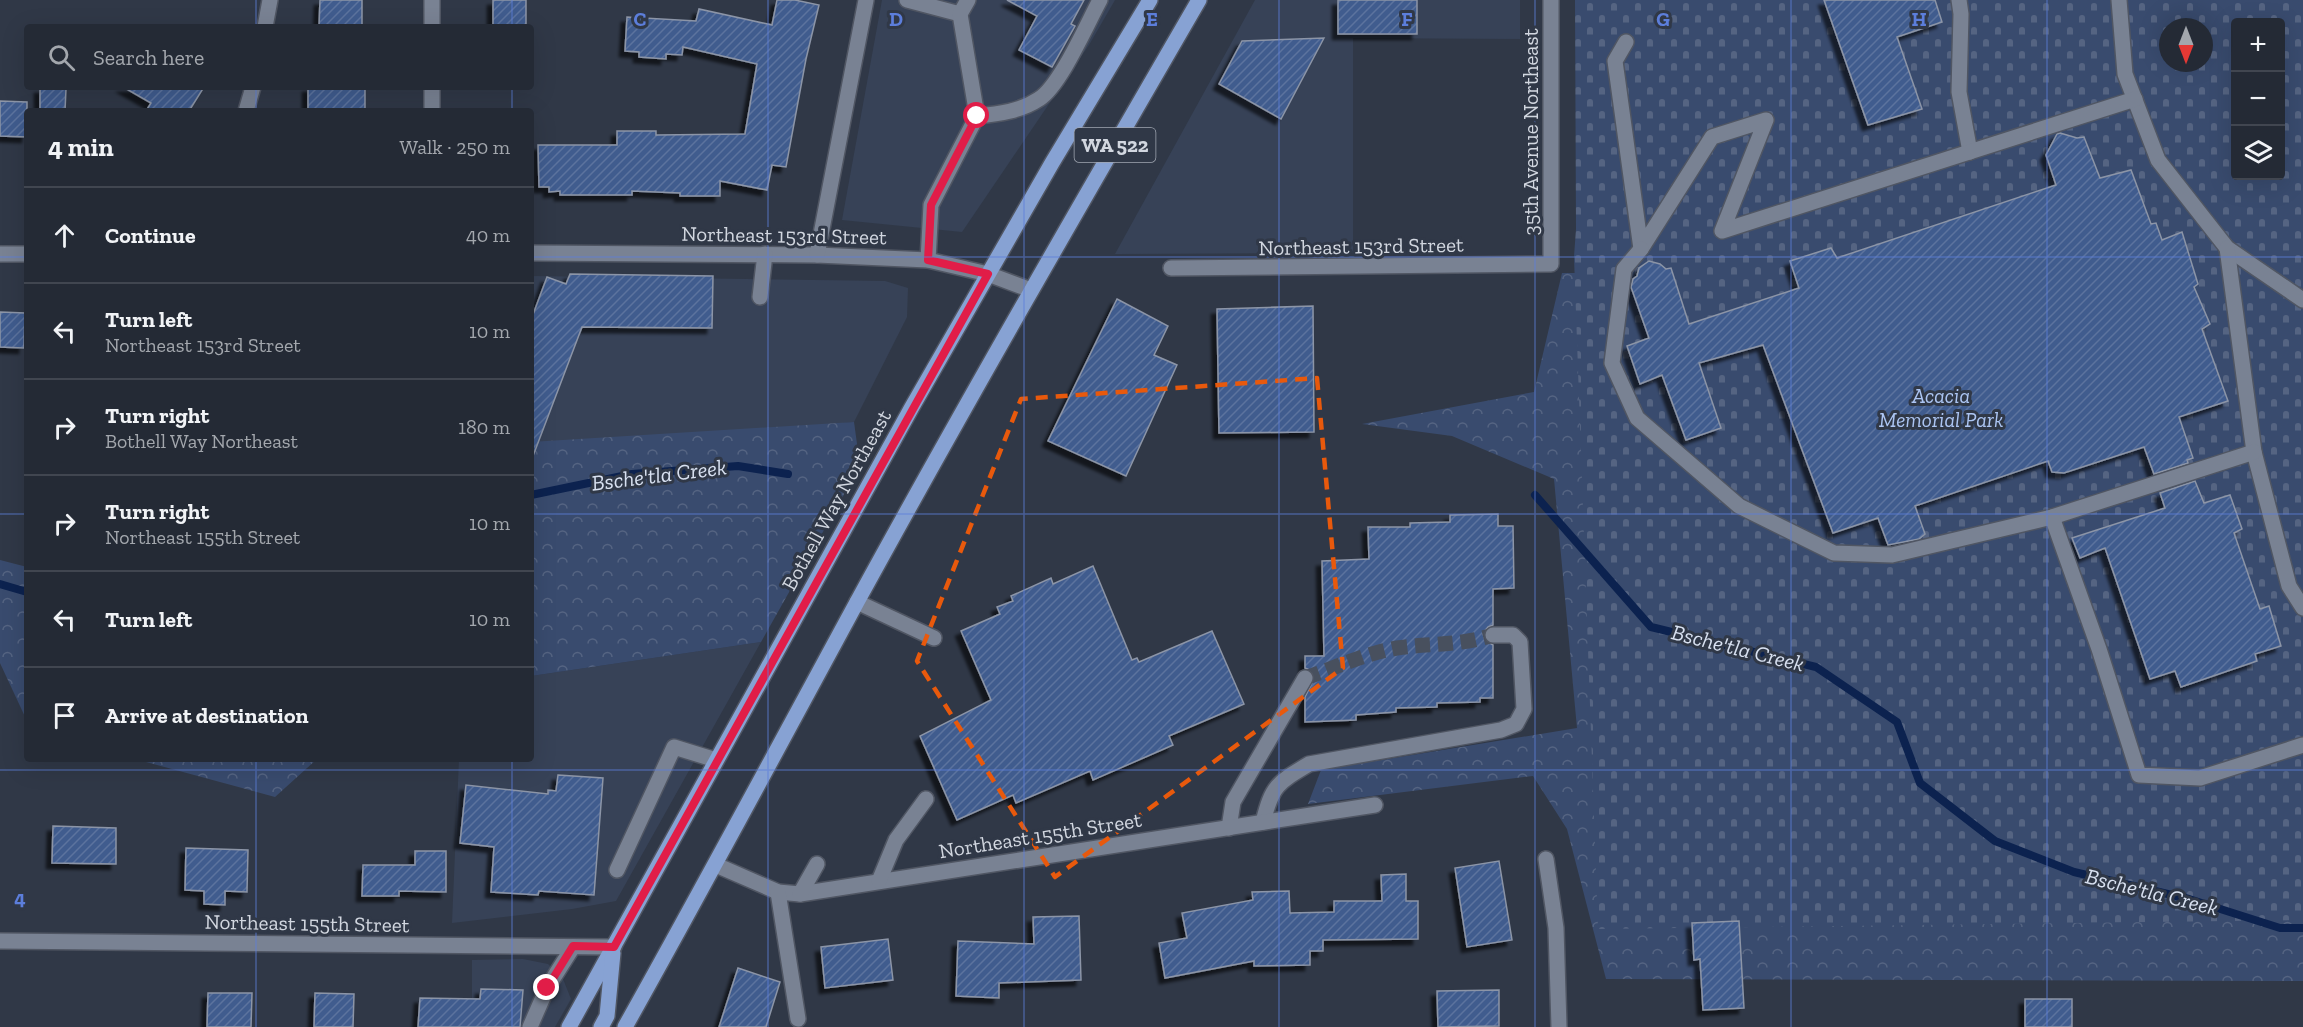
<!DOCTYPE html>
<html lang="en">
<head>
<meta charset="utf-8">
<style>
  :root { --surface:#242a35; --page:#303641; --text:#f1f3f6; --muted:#a3a7ad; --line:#414650 }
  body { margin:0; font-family:"Zilla Slab",serif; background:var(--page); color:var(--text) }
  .controls { position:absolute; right:18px; top:18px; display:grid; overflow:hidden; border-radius:6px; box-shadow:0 6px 24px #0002 }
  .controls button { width:54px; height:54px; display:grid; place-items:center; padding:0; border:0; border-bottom:2px solid var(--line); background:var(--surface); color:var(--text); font:30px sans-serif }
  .compass { position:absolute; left:2159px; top:18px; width:54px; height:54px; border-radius:50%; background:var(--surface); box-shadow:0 6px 24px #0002; rotate:180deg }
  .stop { position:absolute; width:18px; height:18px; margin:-14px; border:4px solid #e11d48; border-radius:50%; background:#fff }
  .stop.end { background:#e11d48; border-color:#fff; box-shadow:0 2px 6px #0008 }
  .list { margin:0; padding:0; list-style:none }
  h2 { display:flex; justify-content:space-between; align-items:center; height:78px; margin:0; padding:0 24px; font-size:26px }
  h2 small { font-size:20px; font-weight:400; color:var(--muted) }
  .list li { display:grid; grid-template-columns:39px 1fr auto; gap:18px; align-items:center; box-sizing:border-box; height:96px; padding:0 24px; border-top:2px solid var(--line) }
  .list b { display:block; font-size:22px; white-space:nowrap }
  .list p { margin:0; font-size:20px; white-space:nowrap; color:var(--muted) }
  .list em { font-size:20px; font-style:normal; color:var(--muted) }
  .icon { flex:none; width:33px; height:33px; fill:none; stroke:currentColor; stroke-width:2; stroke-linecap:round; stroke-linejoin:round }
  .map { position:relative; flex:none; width:2303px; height:1027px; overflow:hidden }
  .search { position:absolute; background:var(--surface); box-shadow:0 6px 24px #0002; left:24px; top:24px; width:510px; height:66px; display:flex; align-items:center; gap:15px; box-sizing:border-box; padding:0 21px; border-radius:6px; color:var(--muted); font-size:22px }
  .panel { position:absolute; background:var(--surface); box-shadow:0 6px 24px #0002; left:24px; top:108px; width:510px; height:654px; border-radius:6px }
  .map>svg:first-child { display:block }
</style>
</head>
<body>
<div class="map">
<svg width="2303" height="1027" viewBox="0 0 2303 1027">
  <defs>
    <pattern id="forest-crowns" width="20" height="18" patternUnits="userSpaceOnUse" patternTransform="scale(1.5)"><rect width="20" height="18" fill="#394b6e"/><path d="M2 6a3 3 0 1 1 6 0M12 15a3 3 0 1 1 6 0" fill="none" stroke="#556482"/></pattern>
    <pattern id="cemetery-stones" width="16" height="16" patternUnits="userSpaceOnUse" patternTransform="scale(1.5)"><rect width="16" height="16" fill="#394b6e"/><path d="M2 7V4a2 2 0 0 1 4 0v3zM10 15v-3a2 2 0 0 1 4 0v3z" fill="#556482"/></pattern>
    <pattern id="building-hatch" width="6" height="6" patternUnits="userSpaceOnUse" patternTransform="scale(1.5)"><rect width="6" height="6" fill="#415c8e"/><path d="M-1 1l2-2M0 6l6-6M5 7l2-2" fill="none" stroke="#5c739e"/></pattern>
    <filter id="shadow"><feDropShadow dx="-5.5" dy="5.5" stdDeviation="1.5" flood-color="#0009"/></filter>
  </defs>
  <rect width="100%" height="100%" fill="#303847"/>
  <g fill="#374257">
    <path d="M882,0H1115L1089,45L962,232L842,220Z"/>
    <path d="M1255,0H1520V39L1353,38V253L1115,254Z"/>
    <path d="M531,276L885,281L908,288L907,317L854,422L531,452Z"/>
    <path d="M761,642L616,901L572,909L452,923L459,759H531V676Z"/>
    <path d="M523,959L548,964L563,979L571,999L555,1027H472V960Z"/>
  </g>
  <g fill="url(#forest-crowns)">
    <path d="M1562,273H1609L2303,851V981L1606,979L1567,829L1533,776L1308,804L1321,770L1577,728L1554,479L1452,436L1362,424L1534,392Z"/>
    <path d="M854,422L860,466L761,642L531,676V442Z"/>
    <path d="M0,560L27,567V721L0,663Z"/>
    <path d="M135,759H317L275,797Z"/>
  </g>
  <path fill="url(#cemetery-stones)" fill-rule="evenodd" d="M1575,0H2303V920L1598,929L1574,257L1576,229ZM2236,22H2280V176H2236ZM2168,27H2204V63H2168Z"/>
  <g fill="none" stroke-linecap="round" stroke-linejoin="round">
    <g stroke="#0c224f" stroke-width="8">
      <path d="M531,495L632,474L738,466L788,474"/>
      <path d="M1535,495L1651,627L1816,667L1897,722L1920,783L1995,841L2074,872L2189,899L2280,928H2303"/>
      <path d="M0,584L27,592"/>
    </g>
  </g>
  <g fill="url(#building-hatch)" stroke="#8c95a7" stroke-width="1.5" filter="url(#shadow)">
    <path d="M320,0H362V27H319Z"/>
    <rect x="493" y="0" width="33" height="27"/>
    <path d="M777,0H795L819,5L806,59L786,167L772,165L767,190L720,181V196H680V193L632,191V195H560V191L549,192V187H539L538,145H617V131H656V135L745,134L757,64L683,47L682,55L666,54V59L639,57V52L625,51L627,17L696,21L699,9L772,25Z"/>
    <path d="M1007,0H1084L1071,24L1075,26L1052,67L1019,50L1037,16Z"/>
    <rect x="1338" y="0" width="79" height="34"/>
    <path d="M1824,0H1935L1942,22L1897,37L1922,109L1868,125Z"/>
    <path d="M1324,38L1281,119L1219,84L1242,41Z"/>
    <path d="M123,87H204L189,111H146L151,103Z"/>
    <rect x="308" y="87" width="57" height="24"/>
    <path d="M40,88L66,89L65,111H40Z"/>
    <path d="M0,101L27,102V137L0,136Z"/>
    <path d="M2060,133L2077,138L2084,137L2100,178L2131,170L2151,224L2156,223L2162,240L2182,232L2198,284L2194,287L2210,324L2202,329L2228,401L2179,417L2193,458L2187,460L2188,463L2154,474L2144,447L2064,473L2052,472L2048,461L1915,506L1925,534L1919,539L1888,545L1878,518L1833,533L1763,345L1699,363L1721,428L1686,440L1662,375L1640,384L1627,346L1649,338L1631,287L1633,279L1637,276L1639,268L1649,261L1660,264L1666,269L1671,268L1689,324L1799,288L1790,261L1831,248L1837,258L2056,185L2046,155L2057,134Z"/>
    <path d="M570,274L713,276L712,328L582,327L533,456L531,455V320L547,277L566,284Z"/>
    <path d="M1117,299L1168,326L1154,355L1177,365L1126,476L1048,441Z"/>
    <path d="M1313,306L1314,432L1219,433L1217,309Z"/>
    <path d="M0,312L25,313L24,348L0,347Z"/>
    <path d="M2195,481L2204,503L2230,495L2242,529L2234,533L2260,609L2269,606L2281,646L2255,654L2257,661L2181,687L2175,671L2150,679L2105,548L2080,558L2072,538L2165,508L2160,493Z"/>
    <path d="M1498,514V526H1513L1514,588L1493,589V625L1488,627L1483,634L1485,640L1493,645V698H1480V702L1437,703V707L1396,708V712L1356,715V720L1305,722V697L1315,677L1310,670L1305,668V656H1324L1322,561L1369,559L1368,527H1410V523L1450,522V515Z"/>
    <path d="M1093,566L1132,660L1137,658L1139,662L1212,631L1244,704L1169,736L1173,745L1093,780L1090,771L1016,803L1013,795L957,820L920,736L991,700L961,631L1000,614L997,607L1013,601L1011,596L1051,578L1053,584Z"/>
    <path d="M558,775L603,778L594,895L539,891L538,895L491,892L494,847L460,843L466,785L548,794V790L556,791Z"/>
    <path d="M53,826L116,828V864L52,863Z"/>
    <path d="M186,848L248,850L247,892L225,891V905L204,904V891L185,890Z"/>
    <path d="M415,851H446V892L399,891V896H362L363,865H415Z"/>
    <path d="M1499,861L1512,940L1467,947L1455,868Z"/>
    <path d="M1406,874V901H1418V939L1323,940V951H1310V965L1254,966V961L1165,978L1159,943L1187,938L1182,913L1253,900L1252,892L1289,891L1290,913L1334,912V901H1382L1381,875Z"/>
    <path d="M1079,916L1081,980L999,983V998L956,996L958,941L1034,944L1033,917Z"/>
    <path d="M1739,921L1744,1008L1703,1010L1700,959L1694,960L1692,923Z"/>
    <path d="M888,939L893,980L825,988L821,947Z"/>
    <path d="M738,968L780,982L766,1027H719Z"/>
    <path d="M481,989L523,990L520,1027H418L420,998L480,999Z"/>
    <path d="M1499,990V1026L1438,1027L1437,991Z"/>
    <path d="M208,993H252L251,1027H207Z"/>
    <path d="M315,993L354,994L353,1027H314Z"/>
    <rect x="2025" y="999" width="47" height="28"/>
  </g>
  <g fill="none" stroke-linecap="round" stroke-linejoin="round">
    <path stroke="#48505e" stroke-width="15" stroke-dasharray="15 8" stroke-linecap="butt" d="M1305,678C1335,668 1366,653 1397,648C1431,643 1459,646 1493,635"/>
    <g stroke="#505663" stroke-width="18">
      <g id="minor">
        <path d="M432,0V27"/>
        <path d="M907,0L960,14"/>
        <path d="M968,0L960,14L977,116"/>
        <path d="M1959,0L1961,14L1959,92L1970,152"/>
        <path d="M2119,0L2125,74L2158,160L2227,248L2303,300"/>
        <path d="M265,27L270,0"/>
        <path d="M1626,42L1615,61L1641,249L1712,137L1766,120L1722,231L2135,99"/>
        <path d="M432,87V111"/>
        <path d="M246,111L253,87"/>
        <path d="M2227,248L2254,452L2289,586L2303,608"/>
        <path d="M1641,249L1624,269L1612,363L1637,418L1739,506L1834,553L1892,555L2052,517L2254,452"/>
        <path d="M531,253L817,255L928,260L988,274L1031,290"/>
        <path d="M0,254H27"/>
        <path d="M817,255L866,0"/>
        <path d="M928,260L931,205L977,116C999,114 1021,111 1039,99C1060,86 1087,24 1100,0"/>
        <path d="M1171,268L1551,264V0"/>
        <path d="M760,297L765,254"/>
        <path d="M2052,517L2099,649L2139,775L2200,778L2303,745"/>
        <path d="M857,602L934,638"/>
        <path d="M1263,822C1272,786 1277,783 1309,764L1501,730L1516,724L1524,709L1520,642L1513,635H1493"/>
        <path d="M1229,828L1233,802L1305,678"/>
        <path d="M1546,859L1556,928L1559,1027"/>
        <path d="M716,865L778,892L800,894L1375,805"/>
        <path d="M617,870L674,747L716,760"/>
        <path d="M879,881L896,840L926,799"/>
        <path d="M778,892L798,1019"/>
        <path d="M800,894L817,864"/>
        <path d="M0,941L614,947"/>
        <path d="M530,1027L547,988L573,947"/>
      </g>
    </g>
    <g stroke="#505663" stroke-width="18">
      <g id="major">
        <path d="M569,1027L912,407L1052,163L1150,0"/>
        <path d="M601,1027L607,1016L613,953"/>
        <path d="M625,1027C704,886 780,744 857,602C968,399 1083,200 1199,0"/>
      </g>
    </g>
    <use href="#minor" stroke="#798293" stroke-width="15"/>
    <use href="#major" stroke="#87a2d3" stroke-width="15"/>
  </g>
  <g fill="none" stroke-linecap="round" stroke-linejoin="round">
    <path stroke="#e11d48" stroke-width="8" d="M547,988L573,946L614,947L988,274L928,260L931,205L977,116"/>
  </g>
  <path fill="none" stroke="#e8590c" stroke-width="4.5" stroke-dasharray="12 8" stroke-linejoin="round" d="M1317,378L1343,668L1055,877L917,661L1021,399Z"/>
  <path fill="none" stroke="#5c7edb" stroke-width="1.5" stroke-opacity="0.55" d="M256,0V27M512,0V27M768,0V1027M1024,0V1027M1279,0V1027M1535,0V1027M1791,0V1027M2047,0V1027M256,87V111M512,87V111M0,257H27M531,257H2303M0,514H27M531,514H2303M256,759V1027M512,759V1027M0,770H2303"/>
  <g text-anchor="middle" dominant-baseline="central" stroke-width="6" stroke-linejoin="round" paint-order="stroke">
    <rect fill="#303847" stroke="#a1a7b2" stroke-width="1.5" x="1074.5" y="128" width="81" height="34" rx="4.5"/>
    <g font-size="20" font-weight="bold" fill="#d2d7e0">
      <text x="1115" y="145">WA 522</text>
    </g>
    <g font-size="21" fill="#d2d7e0" stroke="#303847">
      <text transform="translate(1530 132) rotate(-90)">35th Avenue Northeast</text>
      <text transform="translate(784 235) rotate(1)">Northeast 153rd Street</text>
      <text transform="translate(1361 246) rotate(-1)">Northeast 153rd Street</text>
      <text transform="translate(836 500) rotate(-61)">Bothell Way Northeast</text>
      <text transform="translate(1040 835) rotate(-9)">Northeast 155th Street</text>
      <text transform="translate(307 923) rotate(1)">Northeast 155th Street</text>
    </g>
    <g font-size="21" font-style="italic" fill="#acc5f3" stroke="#303847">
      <text x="1941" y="395">Acacia<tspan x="1941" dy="24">Memorial Park</tspan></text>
    </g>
    <g font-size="22" font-style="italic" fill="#d8e1f1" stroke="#303847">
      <text transform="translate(659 475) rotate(-7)">Bsche'tla Creek</text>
      <text transform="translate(1738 648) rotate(14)">Bsche'tla Creek</text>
      <text transform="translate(2152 892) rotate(14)">Bsche'tla Creek</text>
    </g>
  </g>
  <g font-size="20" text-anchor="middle" font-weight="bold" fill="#5c7edb" stroke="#303847" stroke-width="6" stroke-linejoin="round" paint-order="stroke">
    <text x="640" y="26">C</text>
    <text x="896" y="26">D</text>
    <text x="1152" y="26">E</text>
    <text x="1407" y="26">F</text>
    <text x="1663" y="26">G</text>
    <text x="1919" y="26">H</text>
    <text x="20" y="905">4</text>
  </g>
</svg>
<div class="controls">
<button>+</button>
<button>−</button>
<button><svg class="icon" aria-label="layers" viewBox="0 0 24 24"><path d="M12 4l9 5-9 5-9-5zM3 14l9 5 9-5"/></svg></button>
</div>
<svg class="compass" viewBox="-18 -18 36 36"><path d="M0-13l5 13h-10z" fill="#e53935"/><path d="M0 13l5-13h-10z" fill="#a3a7ad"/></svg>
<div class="stop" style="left:977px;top:116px"></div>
<div class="stop end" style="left:547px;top:988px"></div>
<div class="search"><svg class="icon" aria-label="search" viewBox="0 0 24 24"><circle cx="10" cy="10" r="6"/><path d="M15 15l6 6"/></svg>Search here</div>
<section class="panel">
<h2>4 min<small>Walk · 250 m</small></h2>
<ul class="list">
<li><svg class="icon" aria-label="ahead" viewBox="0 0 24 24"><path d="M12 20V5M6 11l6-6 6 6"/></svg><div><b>Continue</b></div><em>40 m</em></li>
<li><svg class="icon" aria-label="left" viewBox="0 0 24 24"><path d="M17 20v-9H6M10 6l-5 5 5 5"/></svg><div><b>Turn left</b><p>Northeast 153rd Street</p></div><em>10 m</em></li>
<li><svg class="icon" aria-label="right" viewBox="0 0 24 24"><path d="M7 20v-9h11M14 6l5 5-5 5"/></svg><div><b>Turn right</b><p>Bothell Way Northeast</p></div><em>180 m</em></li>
<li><svg class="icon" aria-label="right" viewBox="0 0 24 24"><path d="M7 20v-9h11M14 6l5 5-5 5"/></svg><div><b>Turn right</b><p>Northeast 155th Street</p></div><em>10 m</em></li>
<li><svg class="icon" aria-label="left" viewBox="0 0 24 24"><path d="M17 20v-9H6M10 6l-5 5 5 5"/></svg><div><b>Turn left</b></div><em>10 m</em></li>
<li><svg class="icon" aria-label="arrive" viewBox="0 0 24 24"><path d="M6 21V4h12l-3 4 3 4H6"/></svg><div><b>Arrive at destination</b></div></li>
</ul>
</section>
</div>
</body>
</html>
